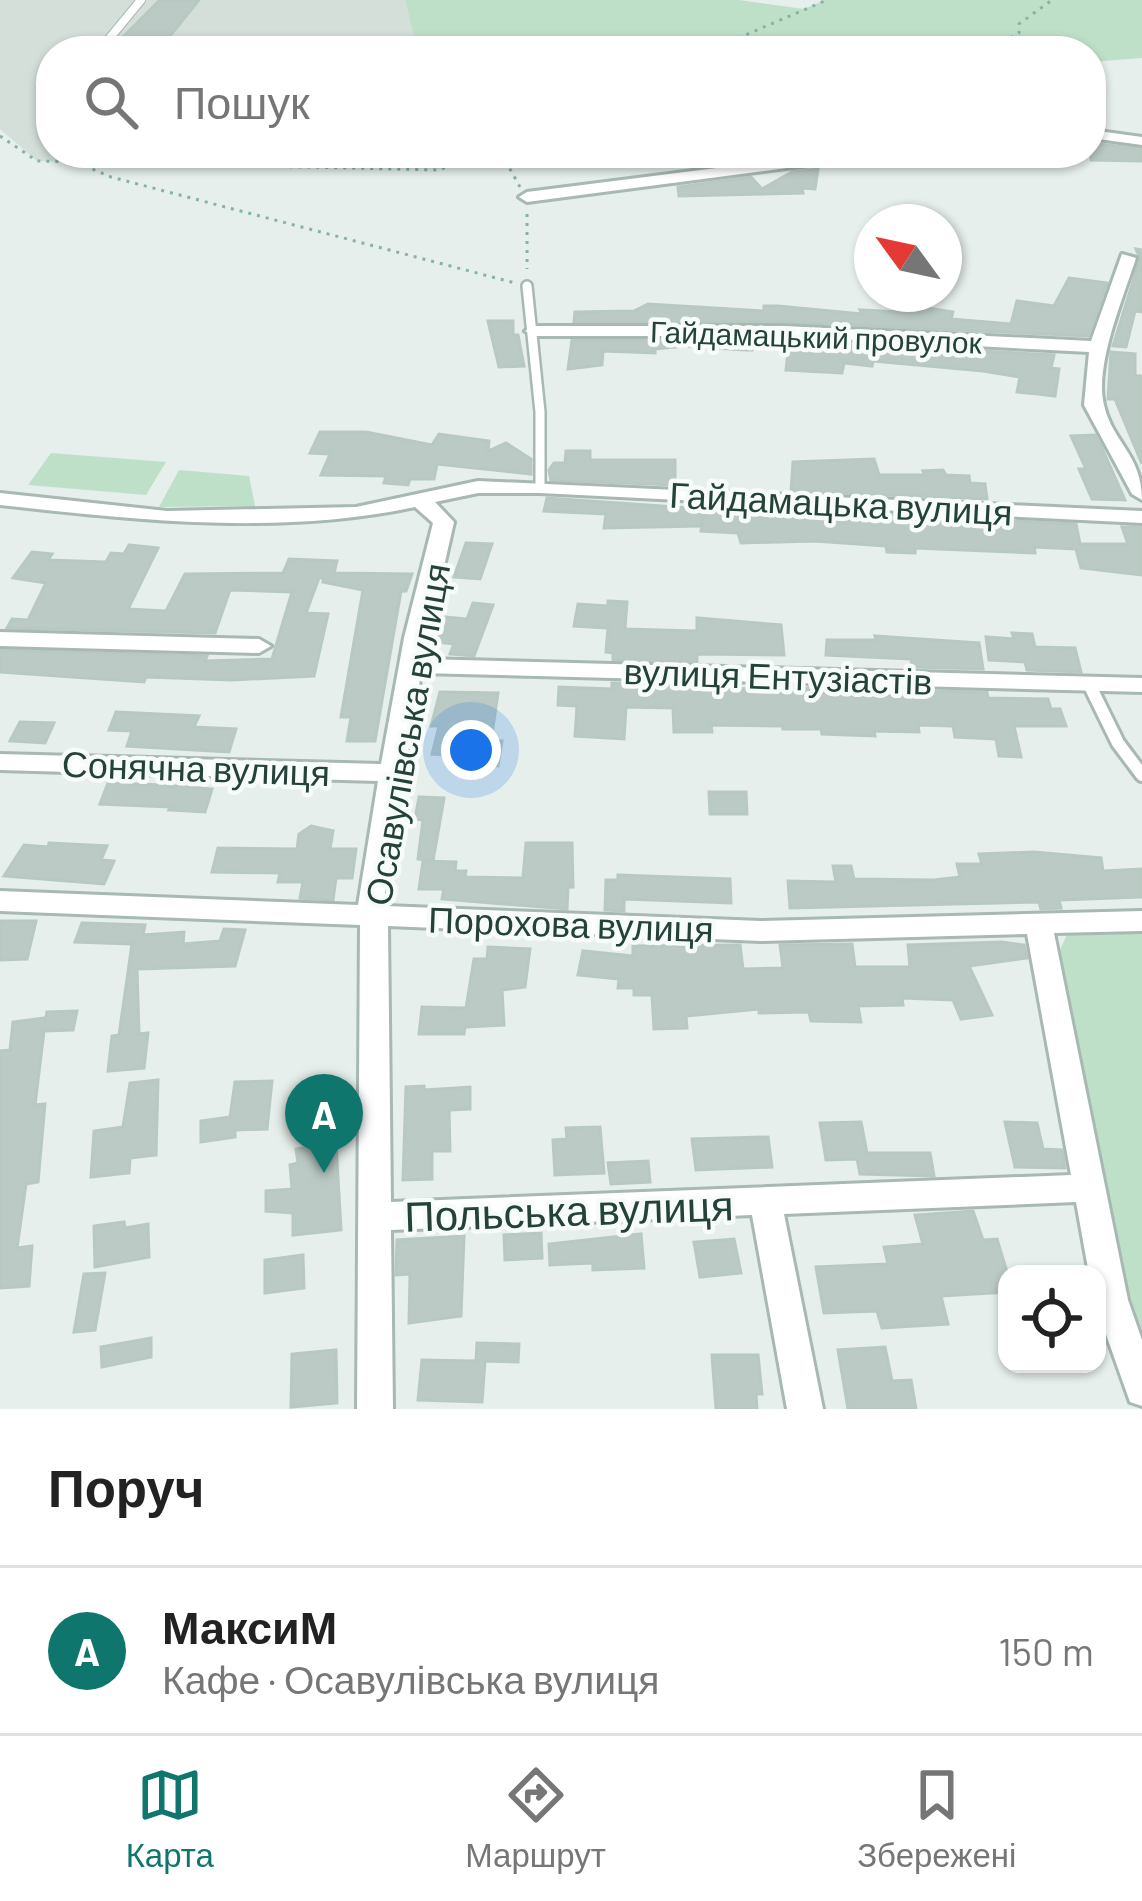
<!DOCTYPE html>
<html lang="uk">
<head>
<meta charset="utf-8">
<style>
  :root { --surface:#fff; --page:#f6f6f6; --text:#222; --muted:#767676; --line:#e0e0e0; --accent:#0f766e }
  body { margin:0; font-family:Barlow,sans-serif; background:var(--page); color:var(--text) }
  .controls { position:absolute; right:36px; bottom:36px; display:grid; overflow:hidden; border-radius:24px; box-shadow:0 3px 9px #0004 }
  .controls button { width:108px; height:108px; display:grid; place-items:center; padding:0; border:0; border-bottom:3px solid var(--line); background:var(--surface); color:var(--text); font:60px sans-serif }
  .compass { position:absolute; left:854px; top:204px; width:108px; height:108px; border-radius:50%; background:var(--surface); box-shadow:0 3px 9px #0004; rotate:303deg }
  .you { position:absolute; left:471px; top:750px; width:42px; height:42px; margin:-30px; border:9px solid #fff; border-radius:50%; background:#1a73e8; box-shadow:0 0 0 18px #1a73e833 }
  .badge { display:grid; place-items:center; width:78px; height:78px; border-radius:50%; background:var(--accent); color:#fff; font-size:39px; font-weight:700 }
  .pin { position:absolute; translate:-50% -99px; filter:drop-shadow(0 3px 6px #0008) }
  .pin::after { content:''; position:absolute; top:63px; width:42px; height:36px; background:inherit; clip-path:polygon(0 0,100% 0,50% 100%) }
  .list { margin:0; padding:0; list-style:none }
  h2 { display:flex; justify-content:space-between; align-items:center; height:156px; margin:0; padding:0 48px; font-size:51px }
  h2 small { font-size:39px; font-weight:400; color:var(--muted) }
  .list li { display:grid; grid-template-columns:78px 1fr auto; gap:36px; align-items:center; box-sizing:border-box; height:168px; padding:0 48px; border-top:3px solid var(--line) }
  .list b { display:block; font-size:45px; white-space:nowrap }
  .list p { margin:0; font-size:39px; white-space:nowrap; color:var(--muted) }
  .list em { font-size:39px; font-style:normal; color:var(--muted) }
  .icon { flex:none; width:66px; height:66px; fill:none; stroke:currentColor; stroke-width:2; stroke-linecap:round; stroke-linejoin:round }
  .map { position:relative; flex:none; width:1142px; height:1409px; overflow:hidden }
  .search { position:absolute; background:var(--surface); box-shadow:0 3px 9px #0004; left:36px; right:36px; top:36px; height:132px; display:flex; align-items:center; gap:30px; box-sizing:border-box; padding:0 42px; border-radius:48px; color:var(--muted); font-size:45px }
  .sheet { height:324px; background:var(--surface) }
  nav { display:flex; justify-content:space-around; align-items:center; box-sizing:border-box; height:168px; border-top:3px solid var(--line); background:var(--surface); font-size:33px; color:var(--muted) }
  nav a { display:grid; justify-items:center; gap:6px }
  nav .on { color:var(--accent) }
  .map>svg:first-child { display:block }
</style>
</head>
<body>
<div class="map">
<svg width="1142" height="1409" viewBox="0 0 1142 1409">
  <rect width="100%" height="100%" fill="#e6efeb"/>
  <path fill="#d4dfda" d="M0,0H405L417,51H51V153H441L445,169L37,161L0,129Z"/>
  <g fill="#bfe0c8">
    <path d="M405,0H739L804,9L825,0H1142V58L1091,62V51H417Z"/>
    <path d="M51,453L166,462L146,495L28,485Z"/>
    <path d="M179,470L249,476L255,506L159,507Z"/>
    <path d="M1142,927V1364L1053,966L1068,932Z"/>
  </g>
  <g fill="#bbcac4" stroke="#b8c9c2" stroke-width="3">
    <path d="M160,0H199L158,51L113,47Z"/>
    <path d="M1091,143L1142,149V161L1091,160Z"/>
    <path d="M818,169L815,189L802,188L803,193L679,196L678,187L751,177L762,189L792,172Z"/>
    <path d="M1136,249L1142,250V312L1135,311L1126,347L1113,346L1140,259Z"/>
    <path d="M1069,278L1107,283L1088,336L783,322H574L575,312L634,311L648,304L764,311V306H778L862,314L860,310L919,313L920,307L953,312L951,319L1011,324L1017,301L1054,306Z"/>
    <path d="M488,321H513V335H518L524,366L499,367Z"/>
    <path d="M572,340H783L1054,355L1051,368L1059,369L1055,396L1038,394L1017,392L1020,377L983,371L873,361L872,366L844,363L842,373L786,370L789,344L753,342L752,350H746L684,346L655,349V353L603,351L602,365L568,369Z"/>
    <path d="M1111,352L1135,354V376H1142V464L1115,399H1108Z"/>
    <path d="M320,432H366L432,445L439,434L489,441L488,451L506,443L531,459V474L437,464L434,479H410L408,485L384,483L386,476L321,475L330,454L310,453Z"/>
    <path d="M1095,435L1101,446L1125,500L1092,499L1079,469H1086L1071,436Z"/>
    <path d="M566,451H590V460H675V485L551,480L549,470L554,463H565Z"/>
    <path d="M874,459L879,475H925L923,471L943,470L946,475L969,476L970,483L985,484L987,499L791,491L793,462Z"/>
    <path d="M547,498L703,509L701,526L604,528L606,514L544,511Z"/>
    <path d="M704,510H789L1076,524L1080,544H1128L1122,527H1142V575L1081,568L1076,549L1034,547L1035,553L915,548V553L887,552L886,546L814,541L741,543L738,533L701,531Z"/>
    <path d="M466,543L492,544L480,579L454,577Z"/>
    <path d="M129,545L158,548L128,609L166,611L185,574L283,573L289,559L337,561L334,573L412,574L406,591H401L375,741H347L351,717H341L363,590L323,582L324,578H319L306,613L328,614L314,676L231,680L146,677L144,682L0,672V650L207,656L205,661L272,659L292,592L230,590L215,633L7,628L12,619L28,620L46,583L13,578L32,552L52,554L48,560L106,562L111,553L124,554Z"/>
    <path d="M608,601L627,602L625,629L697,631V618L781,625L784,655L697,654V662L613,660V653L606,652L608,628L574,626L578,604L608,606Z"/>
    <path d="M473,603L493,605L474,656L450,654L454,644L437,642L446,617L467,619Z"/>
    <path d="M1012,633L1032,634L1035,647L1075,648L1081,672L1027,670L1025,662L989,660L986,637L1014,639Z"/>
    <path d="M875,636L979,643L983,669L912,667L911,659L826,655L827,640H876Z"/>
    <path d="M612,683L697,685V689L815,688L817,693L879,696H917L916,691L987,692L988,698L1048,699L1051,709H1060L1066,726H1014L1021,757L999,756L996,739L955,737L953,726L918,725L919,732L874,731L875,736L822,734L821,729H783L782,726L711,725L712,732H674L673,708L626,707L624,739L575,736L577,706L558,705L559,687L612,689Z"/>
    <path d="M440,692L498,693L491,741H502L498,766L476,765L477,757L432,754L439,726H431Z"/>
    <path d="M116,712L199,716L194,727L236,729L229,752L127,746L132,731L109,730Z"/>
    <path d="M20,722L54,723L45,743L10,741Z"/>
    <path d="M108,783L163,785L212,789L205,812L169,810L171,807L100,804Z"/>
    <path d="M709,792H746L747,814H710Z"/>
    <path d="M419,797L444,798L433,861L418,859L423,820L415,819Z"/>
    <path d="M311,826L333,831L330,849H356L352,878H336L333,900L300,898L303,882H278L280,873L212,872L218,848L297,849L299,834Z"/>
    <path d="M49,843L107,846L101,860L114,861L104,884L4,876L24,845L48,847Z"/>
    <path d="M526,843H572L573,887H568L567,909L442,899L444,889H419L423,861L456,862L455,871H466L465,877L523,878Z"/>
    <path d="M1034,852L1101,858L1103,871L1142,869V897L1059,900L1061,908L1041,909L1039,902L790,908L788,881L836,882L833,866H851L854,879L934,880L960,877L957,864H982L979,854Z"/>
    <path d="M618,875L730,879L731,903L624,899V911L605,910L606,880H618Z"/>
    <path d="M0,921H36L27,959L0,960Z"/>
    <path d="M82,923L145,925L143,935L184,932L183,944L220,941L224,929L245,930L235,966L137,969L139,1034L148,1033L144,1068L108,1071L112,1036L119,1035L132,944L75,942Z"/>
    <path d="M1002,942L1024,945L1027,958L969,966L992,1015L961,1019L953,1000L902,998L903,1005L858,1006L861,1022L811,1021L809,1012L759,1013V1009L686,1016L687,1028L654,1029L652,995H634V988H618L619,979L578,975L583,951L633,956V946L740,945L743,969L783,968L780,945L852,944L855,967H910L908,945Z"/>
    <path d="M488,947L530,949L525,987L502,990L504,1025L465,1027L464,1034H419L422,1007L466,1008L474,959H487Z"/>
    <path d="M77,1011L73,1030L44,1031L35,1105L45,1104L38,1182L26,1184L17,1248L32,1246L29,1286L0,1288V1051L10,1050L13,1022L45,1018V1023L47,1012Z"/>
    <path d="M158,1080L156,1155L130,1158L129,1173L91,1177L94,1131L123,1127L130,1083Z"/>
    <path d="M272,1081L267,1129L235,1130V1137L201,1142V1121L230,1117L235,1082Z"/>
    <path d="M424,1086V1090L470,1087V1109L449,1110L450,1151H432V1179L403,1180L406,1087Z"/>
    <path d="M861,1122L867,1153H930L934,1176L860,1174L857,1159L826,1160L820,1123Z"/>
    <path d="M1005,1122L1037,1123L1043,1149L1062,1150L1065,1168L1015,1167Z"/>
    <path d="M600,1127L604,1173L555,1175L553,1140L567,1139L566,1128Z"/>
    <path d="M768,1137L772,1167L696,1170L692,1139Z"/>
    <path d="M336,1143L341,1230L293,1235V1213L266,1211V1191L292,1189L290,1165L298,1163L296,1149Z"/>
    <path d="M648,1161L650,1182L611,1184L608,1163Z"/>
    <path d="M973,1211L983,1240L997,1239L1007,1272V1292L941,1296L948,1324L882,1328L877,1311L824,1313L816,1267L888,1264L884,1247L923,1244L915,1215Z"/>
    <path d="M124,1222L125,1228L148,1224L149,1257L95,1267L94,1226Z"/>
    <path d="M541,1233L542,1258L505,1260L504,1235Z"/>
    <path d="M641,1234L644,1268L593,1270V1263L550,1265L549,1244Z"/>
    <path d="M464,1236L461,1316L409,1323L410,1274L396,1275L397,1240Z"/>
    <path d="M734,1239L741,1273L700,1277L694,1242Z"/>
    <path d="M303,1255L304,1288L265,1293V1260Z"/>
    <path d="M105,1273L95,1330L74,1332L84,1274Z"/>
    <path d="M151,1338V1357L102,1367L101,1347Z"/>
    <path d="M477,1343L519,1344L518,1362L485,1361L482,1402L418,1400L422,1360L476,1361Z"/>
    <path d="M885,1347L892,1381L911,1380L916,1409H848L838,1350Z"/>
    <path d="M336,1350L337,1403L291,1407L292,1354Z"/>
    <path d="M712,1355H758L762,1394H756L757,1409H716Z"/>
  </g>
  <g fill="none" stroke-linecap="round" stroke-linejoin="round">
    <g stroke="#a8b8b2" stroke-width="10">
      <path id="service-far2" d="M99,51L141,0"/>
    </g>
    <g stroke="#a8b8b2" stroke-width="14">
      <path id="service-far1" d="M527,286L540,412V487"/>
    </g>
    <g stroke="#a8b8b2" stroke-width="18">
      <path id="service" d="M1089,684L1118,743L1142,775"/>
    </g>
    <g stroke="#a8b8b2" stroke-width="6">
      <g id="minor">
        <path d="M1091,130L1142,137V145L1091,138Z"/>
        <path d="M836,153H878L871,157L527,202L519,197L527,192Z"/>
        <path d="M1122,254L1136,258C1124,296 1094,366 1104,405C1112,442 1142,454 1142,500L1132,494L1084,405L1089,352L783,336H534L525,331L534,326H783L1091,341Z"/>
        <path d="M478,481L1142,511V523L540,493H478L435,502L454,522L423,659L1142,678V692L421,673L385,893L386,906L761,921L1142,911V931L1054,933L1128,1300L1142,1340V1406L1130,1402L1097,1309V1274H1089L1076,1202L784,1214L823,1409H787L752,1215L391,1230L393,1409H357L360,925L0,911V891L358,905L378,781L0,770V754L381,764L404,638L433,523L415,507C278,536 138,520 0,505V493L167,511L356,507ZM388,926L761,941L1027,934L1071,1175L391,1202Z"/>
        <path d="M0,632L259,639L271,646L259,653L0,646Z"/>
      </g>
    </g>
    <g stroke="#86b3a5" stroke-width="3" stroke-dasharray="3 6" stroke-linecap="butt">
      <path d="M695,51L729,42L827,0"/>
      <path d="M987,51L1019,33V24L1052,0"/>
      <path d="M0,136L37,161L439,170L474,156L498,153"/>
      <path d="M501,153L520,187"/>
      <path d="M76,162L111,177L515,283"/>
      <path d="M527,214V269"/>
    </g>
    <use href="#service-far2" stroke="#fff" stroke-width="8"/>
    <use href="#service-far1" stroke="#fff" stroke-width="9"/>
    <use href="#service" stroke="#fff" stroke-width="12"/>
    <use href="#minor" fill="#fff" fill-rule="evenodd"/>
  </g>
  <g text-anchor="middle" dominant-baseline="central" stroke-width="9" stroke-linejoin="round" paint-order="stroke">
    <g font-size="30" fill="#24423a" stroke="#f7fbf9">
      <text transform="translate(816 336) rotate(2)">Гайдамацький провулок</text>
    </g>
    <g font-size="36" fill="#24423a" stroke="#f7fbf9">
      <text transform="translate(841 502) rotate(3)">Гайдамацька вулиця</text>
      <text transform="translate(778 675) rotate(2)">вулиця Ентузіастів</text>
      <text transform="translate(406 734) rotate(-80)">Осавулівська вулиця</text>
      <text transform="translate(196 767) rotate(2)">Сонячна вулиця</text>
      <text transform="translate(571 923) rotate(2)">Порохова вулиця</text>
    </g>
    <g font-size="42" fill="#24423a" stroke="#f7fbf9">
      <text transform="translate(569 1209) rotate(-2)">Польська вулиця</text>
    </g>
  </g>
</svg>
<div class="controls">
<button><svg class="icon" aria-label="locate" viewBox="0 0 24 24"><circle cx="12" cy="12" r="6"/><path d="M12 2v4M12 18v4M2 12h4M18 12h4"/></svg></button>
</div>
<svg class="compass" viewBox="-18 -18 36 36"><path d="M0-13l5 13h-10z" fill="#e53935"/><path d="M0 13l5-13h-10z" fill="#767676"/></svg>
<div class="you"></div>
<div class="pin badge" style="left:324px;top:1173px">A</div>
<div class="search"><svg class="icon" aria-label="search" viewBox="0 0 24 24"><circle cx="10" cy="10" r="6"/><path d="M15 15l6 6"/></svg>Пошук</div>
</div>
<section class="sheet">
<h2>Поруч<small></small></h2>
<ul class="list">
<li><span class="badge">A</span><div><b>МаксиМ</b><p>Кафе · Осавулівська вулиця</p></div><em>150 m</em></li>
</ul>
</section>
<nav>
<a class="on"><svg class="icon" aria-label="map" viewBox="0 0 24 24"><path d="M3 6l6-2 6 2 6-2v14l-6 2-6-2-6 2zM9 4v14M15 6v14"/></svg>Карта</a>
<a><svg class="icon" aria-label="directions" viewBox="0 0 24 24"><path d="M12 3l9 9-9 9-9-9zM9 14v-3h6M13 9l2 2-2 2"/></svg>Маршрут</a>
<a><svg class="icon" aria-label="saved" viewBox="0 0 24 24"><path d="M7 4h10v16l-5-4-5 4z"/></svg>Збережені</a>
</nav>
</body>
</html>
